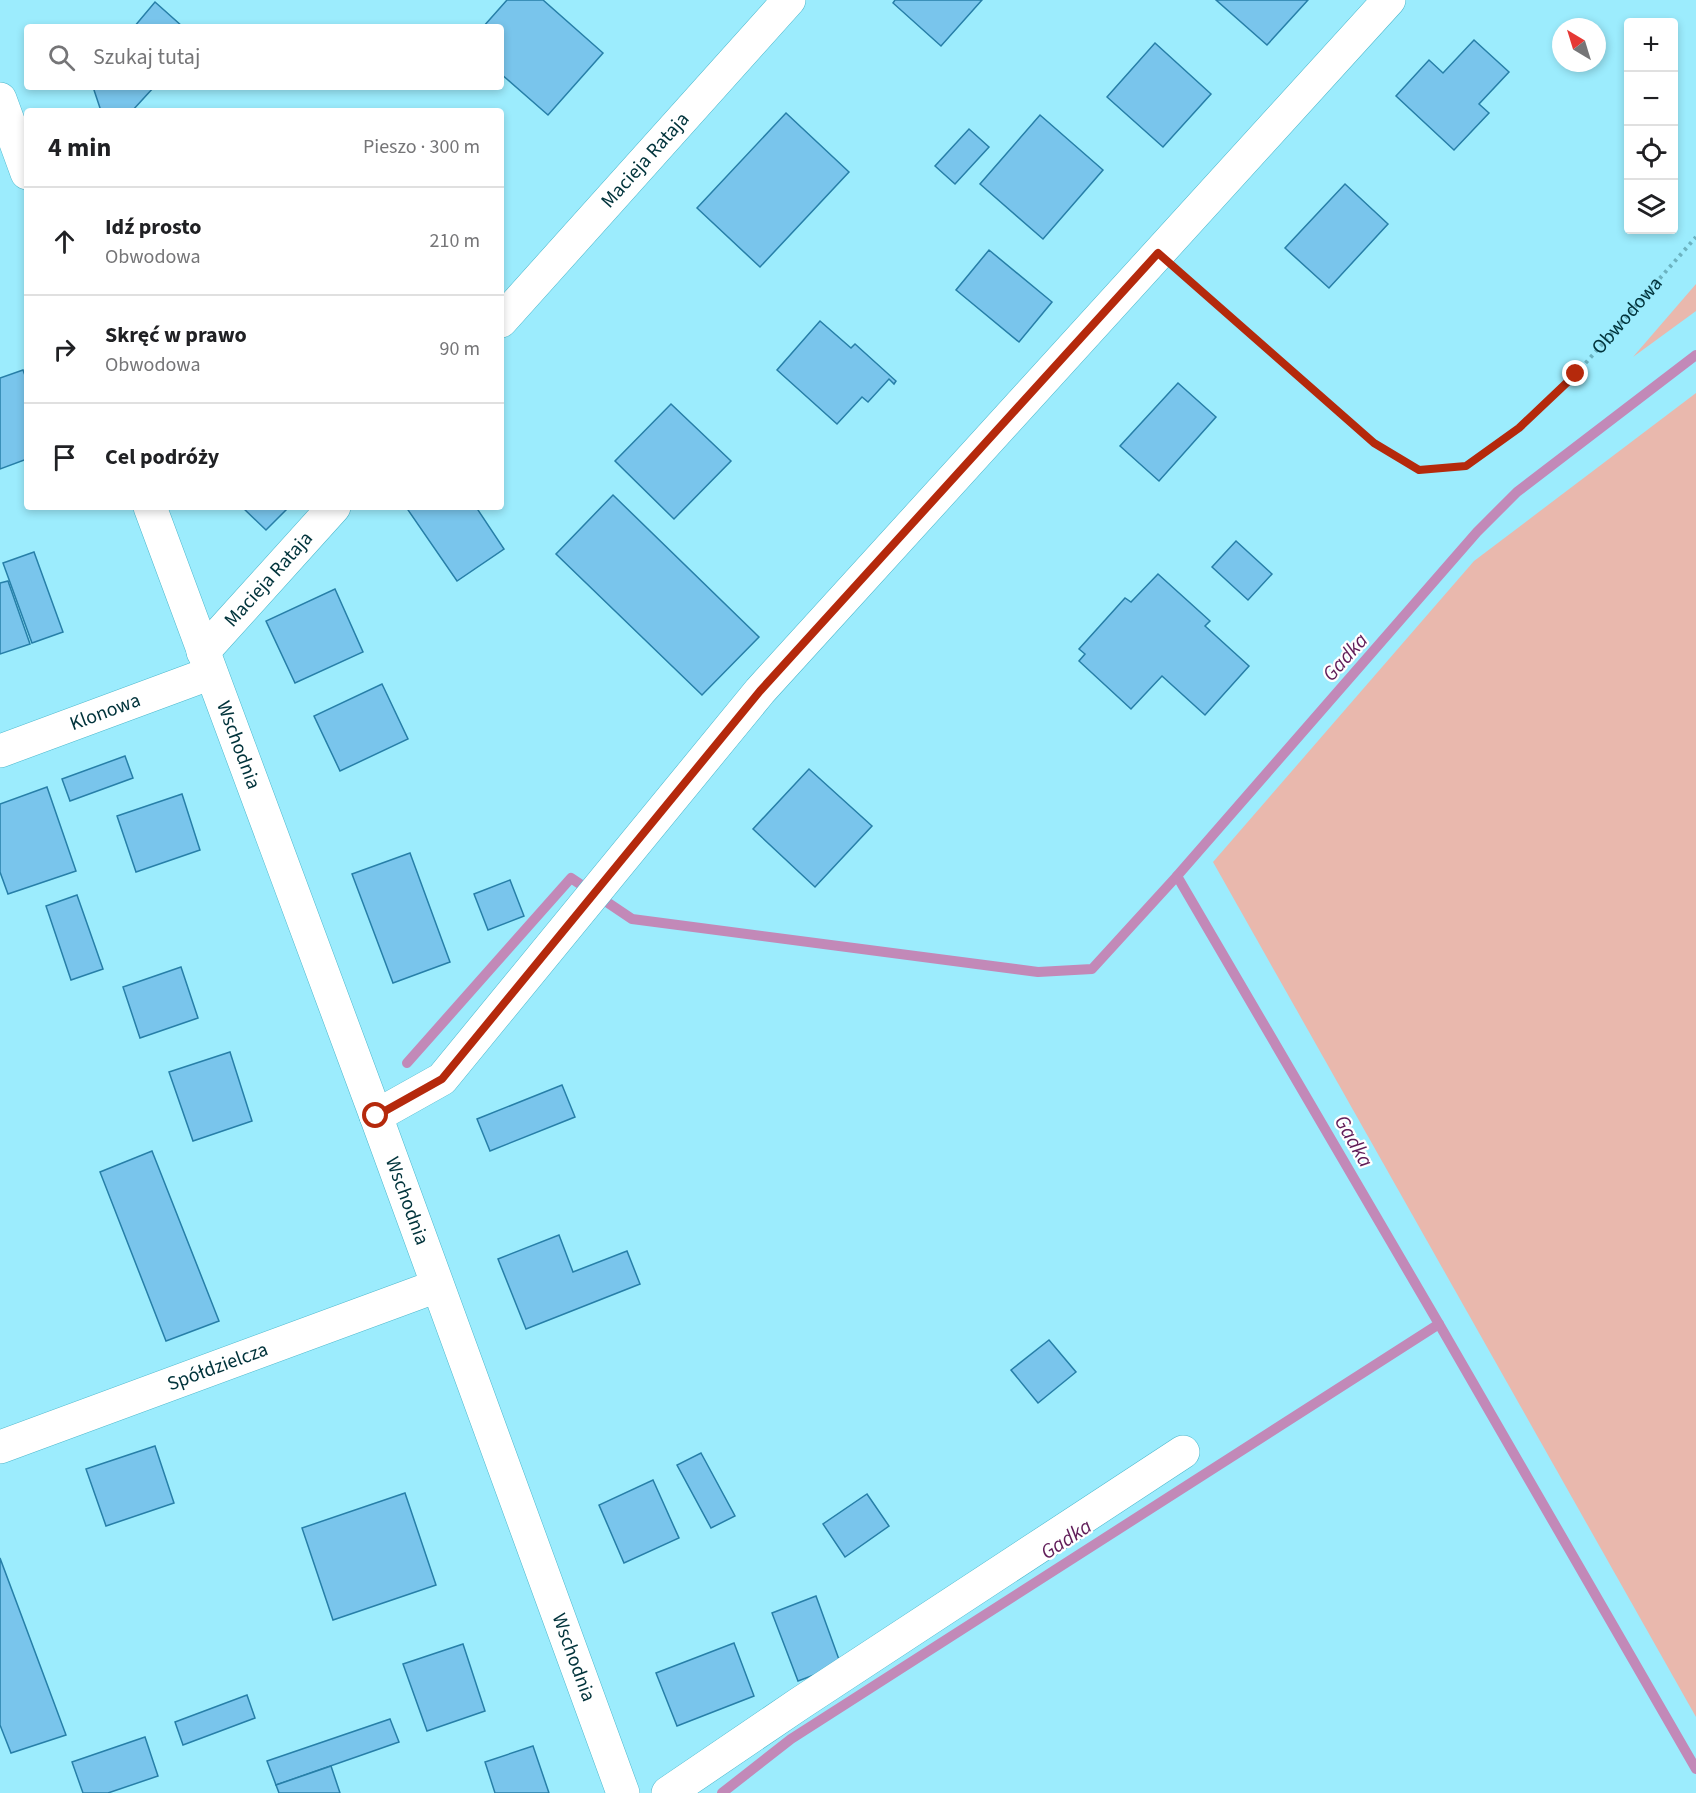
<!DOCTYPE html>
<html lang="pl">
<head>
<meta charset="utf-8">
<style>
  :root { --surface:#fff; --page:#f6f6f6; --text:#202124; --muted:#757577; --line:#e0e0e0 }
  body { margin:0; font-family:"Source Sans 3",sans-serif; background:var(--page); color:var(--text) }
  .controls { position:absolute; right:18px; top:18px; display:grid; overflow:hidden; border-radius:6px; box-shadow:0 3px 9px #0003 }
  .controls button { width:54px; height:54px; display:grid; place-items:center; padding:0; border:0; border-bottom:2px solid var(--line); background:var(--surface); color:var(--text); font:30px sans-serif }
  .compass { position:absolute; left:1552px; top:18px; width:54px; height:54px; border-radius:50%; background:var(--surface); box-shadow:0 3px 9px #0003; rotate:322deg }
  .stop { position:absolute; width:18px; height:18px; margin:-14px; border:4px solid #b5290c; border-radius:50%; background:#fff }
  .stop.end { background:#b5290c; border-color:#fff; box-shadow:0 2px 6px #0008 }
  .list { margin:0; padding:0; list-style:none }
  h2 { display:flex; justify-content:space-between; align-items:center; height:78px; margin:0; padding:0 24px; font-size:26px }
  h2 small { font-size:20px; font-weight:400; color:var(--muted) }
  .list li { display:grid; grid-template-columns:39px 1fr auto; gap:18px; align-items:center; box-sizing:border-box; height:108px; padding:0 24px; border-top:2px solid var(--line) }
  .list b { display:block; font-size:22px; white-space:nowrap }
  .list p { margin:0; font-size:20px; white-space:nowrap; color:var(--muted) }
  .list em { font-size:20px; font-style:normal; color:var(--muted) }
  .icon { flex:none; width:33px; height:33px; fill:none; stroke:currentColor; stroke-width:2; stroke-linecap:round; stroke-linejoin:round }
  .map { position:relative; flex:none; width:1696px; height:1793px; overflow:hidden }
  .search { position:absolute; background:var(--surface); box-shadow:0 3px 9px #0003; left:24px; top:24px; width:480px; height:66px; display:flex; align-items:center; gap:15px; box-sizing:border-box; padding:0 21px; border-radius:6px; color:var(--muted); font-size:22px }
  .panel { position:absolute; background:var(--surface); box-shadow:0 3px 9px #0003; left:24px; top:108px; width:480px; height:402px; border-radius:6px }
  .map>svg:first-child { display:block }
</style>
</head>
<body>
<div class="map">
<svg width="1696" height="1793" viewBox="0 0 1696 1793">
  <rect width="100%" height="100%" fill="#9cecfd"/>
  <g fill="#e9b8ad">
    <path d="M1696,284V311L1633,357Z"/>
    <path d="M1696,393V1717L1213,862L1474,561Z"/>
  </g>
  <g fill="none" stroke-linecap="round" stroke-linejoin="round">
    <g stroke="#c289b8" stroke-width="10">
      <path d="M407,1063L571,878L632,919L1038,972L1092,969L1177,876"/>
      <path d="M1439,1324L1696,1769"/>
      <path d="M722,1793L791,1739L1439,1324L1177,876L1477,532L1517,492L1696,355"/>
    </g>
  </g>
  <g fill="#79c5ec" stroke="#277fa8" stroke-width="1.5">
    <path d="M507,0H543L603,53L548,115L501,74V27H483Z"/>
    <path d="M895,0H982L941,46L893,3Z"/>
    <path d="M1216,0H1308L1267,45Z"/>
    <path d="M155,2L183,27H134Z"/>
    <path d="M1474,40L1509,72L1479,104L1489,113L1454,150L1396,96L1429,60L1443,73Z"/>
    <path d="M1155,43L1211,94L1163,147L1107,97Z"/>
    <path d="M93,87H154L132,111H101Z"/>
    <path d="M786,113L849,172L760,267L697,208Z"/>
    <path d="M1040,115L1103,170L1043,239L980,184Z"/>
    <path d="M969,129L989,147L955,184L935,166Z"/>
    <path d="M1345,184L1388,224L1329,288L1285,248Z"/>
    <path d="M989,250L1052,302L1019,342L956,290Z"/>
    <path d="M820,321L851,348L855,344L896,381L894,384L889,379L868,402L862,397L837,424L777,370Z"/>
    <path d="M23,370L27,381V459L0,469V378Z"/>
    <path d="M1178,383L1216,417L1159,481L1120,446Z"/>
    <path d="M671,404L731,461L674,519L615,461Z"/>
    <path d="M613,495L759,637L702,695L556,554Z"/>
    <path d="M242,507H289L266,530Z"/>
    <path d="M406,507H476L504,549L457,581Z"/>
    <path d="M1236,541L1272,574L1248,600L1212,567Z"/>
    <path d="M34,552L63,632L32,643L3,563Z"/>
    <path d="M1158,574L1210,621L1205,626L1249,666L1205,715L1162,676L1131,709L1079,661L1085,654L1079,649L1125,598L1131,602Z"/>
    <path d="M8,581L30,644L0,654V583Z"/>
    <path d="M335,589L363,652L295,683L266,621Z"/>
    <path d="M382,684L408,739L340,771L314,716Z"/>
    <path d="M125,756L133,778L70,801L62,779Z"/>
    <path d="M809,769L872,826L815,887L753,829Z"/>
    <path d="M47,787L76,871L8,894L0,872V804Z"/>
    <path d="M182,794L200,850L136,872L117,816Z"/>
    <path d="M410,853L450,962L393,983L352,874Z"/>
    <path d="M510,880L524,916L488,930L474,894Z"/>
    <path d="M77,895L103,969L71,980L46,906Z"/>
    <path d="M181,967L198,1018L140,1038L123,987Z"/>
    <path d="M230,1052L252,1121L193,1141L169,1072Z"/>
    <path d="M562,1085L575,1117L490,1151L477,1119Z"/>
    <path d="M152,1151L219,1321L166,1341L100,1172Z"/>
    <path d="M559,1235L573,1272L627,1251L640,1284L526,1329L498,1259Z"/>
    <path d="M1049,1340L1076,1372L1038,1403L1011,1370Z"/>
    <path d="M155,1446L174,1503L106,1526L86,1469Z"/>
    <path d="M701,1453L735,1516L711,1528L677,1465Z"/>
    <path d="M653,1480L679,1538L624,1563L599,1505Z"/>
    <path d="M405,1493L436,1585L333,1620L302,1528Z"/>
    <path d="M867,1494L889,1526L845,1557L823,1524Z"/>
    <path d="M0,1558L66,1735L11,1753L0,1725Z"/>
    <path d="M816,1596L841,1665L798,1681L772,1613Z"/>
    <path d="M734,1643L754,1696L677,1726L656,1673Z"/>
    <path d="M463,1644L485,1711L427,1731L403,1664Z"/>
    <path d="M247,1695L255,1718L183,1745L175,1722Z"/>
    <path d="M390,1719L399,1742L276,1785L267,1761Z"/>
    <path d="M145,1737L158,1776L108,1793H83L72,1762Z"/>
    <path d="M533,1746L549,1793H495L485,1762Z"/>
    <path d="M331,1766L340,1793H279L276,1785Z"/>
  </g>
  <g fill="none" stroke-linecap="round" stroke-linejoin="round">
    <g stroke="#4bb7cc" stroke-width="34">
      <g id="street">
        <path id="s2" d="M501,321L789,0"/>
        <path id="s3" d="M203,652L334,507"/>
        <path id="s4" d="M0,751L211,673"/>
        <path d="M376,1116L442,1079L760,691L1389,0"/>
        <path id="s5" d="M0,1447L437,1286"/>
        <path d="M668,1793L799,1704L1183,1452"/>
      </g>
    </g>
    <g stroke="#4bb7cc" stroke-width="34">
      <g id="secondary">
        <path d="M0,99L27,173"/>
        <path id="s6" d="M150,507L376,1116L623,1793"/>
      </g>
    </g>
    <path stroke="#6cb3c1" stroke-width="4" stroke-dasharray="3 4.5" stroke-linecap="butt" id="s1" d="M1185,276L1374,443L1419,470L1465,466L1519,428L1576,374L1696,237"/>
    <use href="#street" stroke="#fff" stroke-width="33"/>
    <use href="#secondary" stroke="#fff" stroke-width="33"/>
  </g>
  <g fill="none" stroke-linecap="round" stroke-linejoin="round">
    <path stroke="#b5290c" stroke-width="8" d="M376,1116L442,1079L760,691L1158,253L1374,443L1419,470L1466,466L1519,428L1576,374"/>
  </g>
  <g text-anchor="middle" dominant-baseline="central" stroke-width="4.5" stroke-linejoin="round" paint-order="stroke">
    <g font-size="20" fill="#01333b" stroke="#fefefe">
      <text stroke="none"><textPath href="#s2" startOffset="216">Macieja Rataja</textPath></text>
      <text stroke="none"><textPath href="#s1" startOffset="573">Obwodowa</textPath></text>
      <text stroke="none"><textPath href="#s3" startOffset="98">Macieja Rataja</textPath></text>
      <text stroke="none"><textPath href="#s4" startOffset="112">Klonowa</textPath></text>
      <text stroke="none"><textPath href="#s6" startOffset="254">Wschodnia</textPath></text>
      <text stroke="none"><textPath href="#s6" startOffset="740">Wschodnia</textPath></text>
      <text stroke="none"><textPath href="#s5" startOffset="232">Spółdzielcza</textPath></text>
      <text stroke="none"><textPath href="#s6" startOffset="1226">Wschodnia</textPath></text>
    </g>
    <g font-size="21" font-style="italic" fill="#601c58" stroke="#fefefe">
      <text transform="translate(1345 657) rotate(-48)">Gadka</text>
      <text transform="translate(1354 1141) rotate(60)">Gadka</text>
      <text transform="translate(1066 1539) rotate(-33)">Gadka</text>
    </g>
  </g>
</svg>
<div class="controls">
<button>+</button>
<button>−</button>
<button><svg class="icon" aria-label="locate" viewBox="0 0 24 24"><circle cx="12" cy="12" r="6"/><path d="M12 2v4M12 18v4M2 12h4M18 12h4"/></svg></button>
<button><svg class="icon" aria-label="layers" viewBox="0 0 24 24"><path d="M12 4l9 5-9 5-9-5zM3 14l9 5 9-5"/></svg></button>
</div>
<svg class="compass" viewBox="-18 -18 36 36"><path d="M0-13l5 13h-10z" fill="#e53935"/><path d="M0 13l5-13h-10z" fill="#757577"/></svg>
<div class="stop" style="left:376px;top:1116px"></div>
<div class="stop end" style="left:1576px;top:374px"></div>
<div class="search"><svg class="icon" aria-label="search" viewBox="0 0 24 24"><circle cx="10" cy="10" r="6"/><path d="M15 15l6 6"/></svg>Szukaj tutaj</div>
<section class="panel">
<h2>4 min<small>Pieszo · 300 m</small></h2>
<ul class="list">
<li><svg class="icon" aria-label="ahead" viewBox="0 0 24 24"><path d="M12 20V5M6 11l6-6 6 6"/></svg><div><b>Idź prosto</b><p>Obwodowa</p></div><em>210 m</em></li>
<li><svg class="icon" aria-label="right" viewBox="0 0 24 24"><path d="M7 20v-9h11M14 6l5 5-5 5"/></svg><div><b>Skręć w prawo</b><p>Obwodowa</p></div><em>90 m</em></li>
<li><svg class="icon" aria-label="arrive" viewBox="0 0 24 24"><path d="M6 21V4h12l-3 4 3 4H6"/></svg><div><b>Cel podróży</b></div></li>
</ul>
</section>
</div>
</body>
</html>
